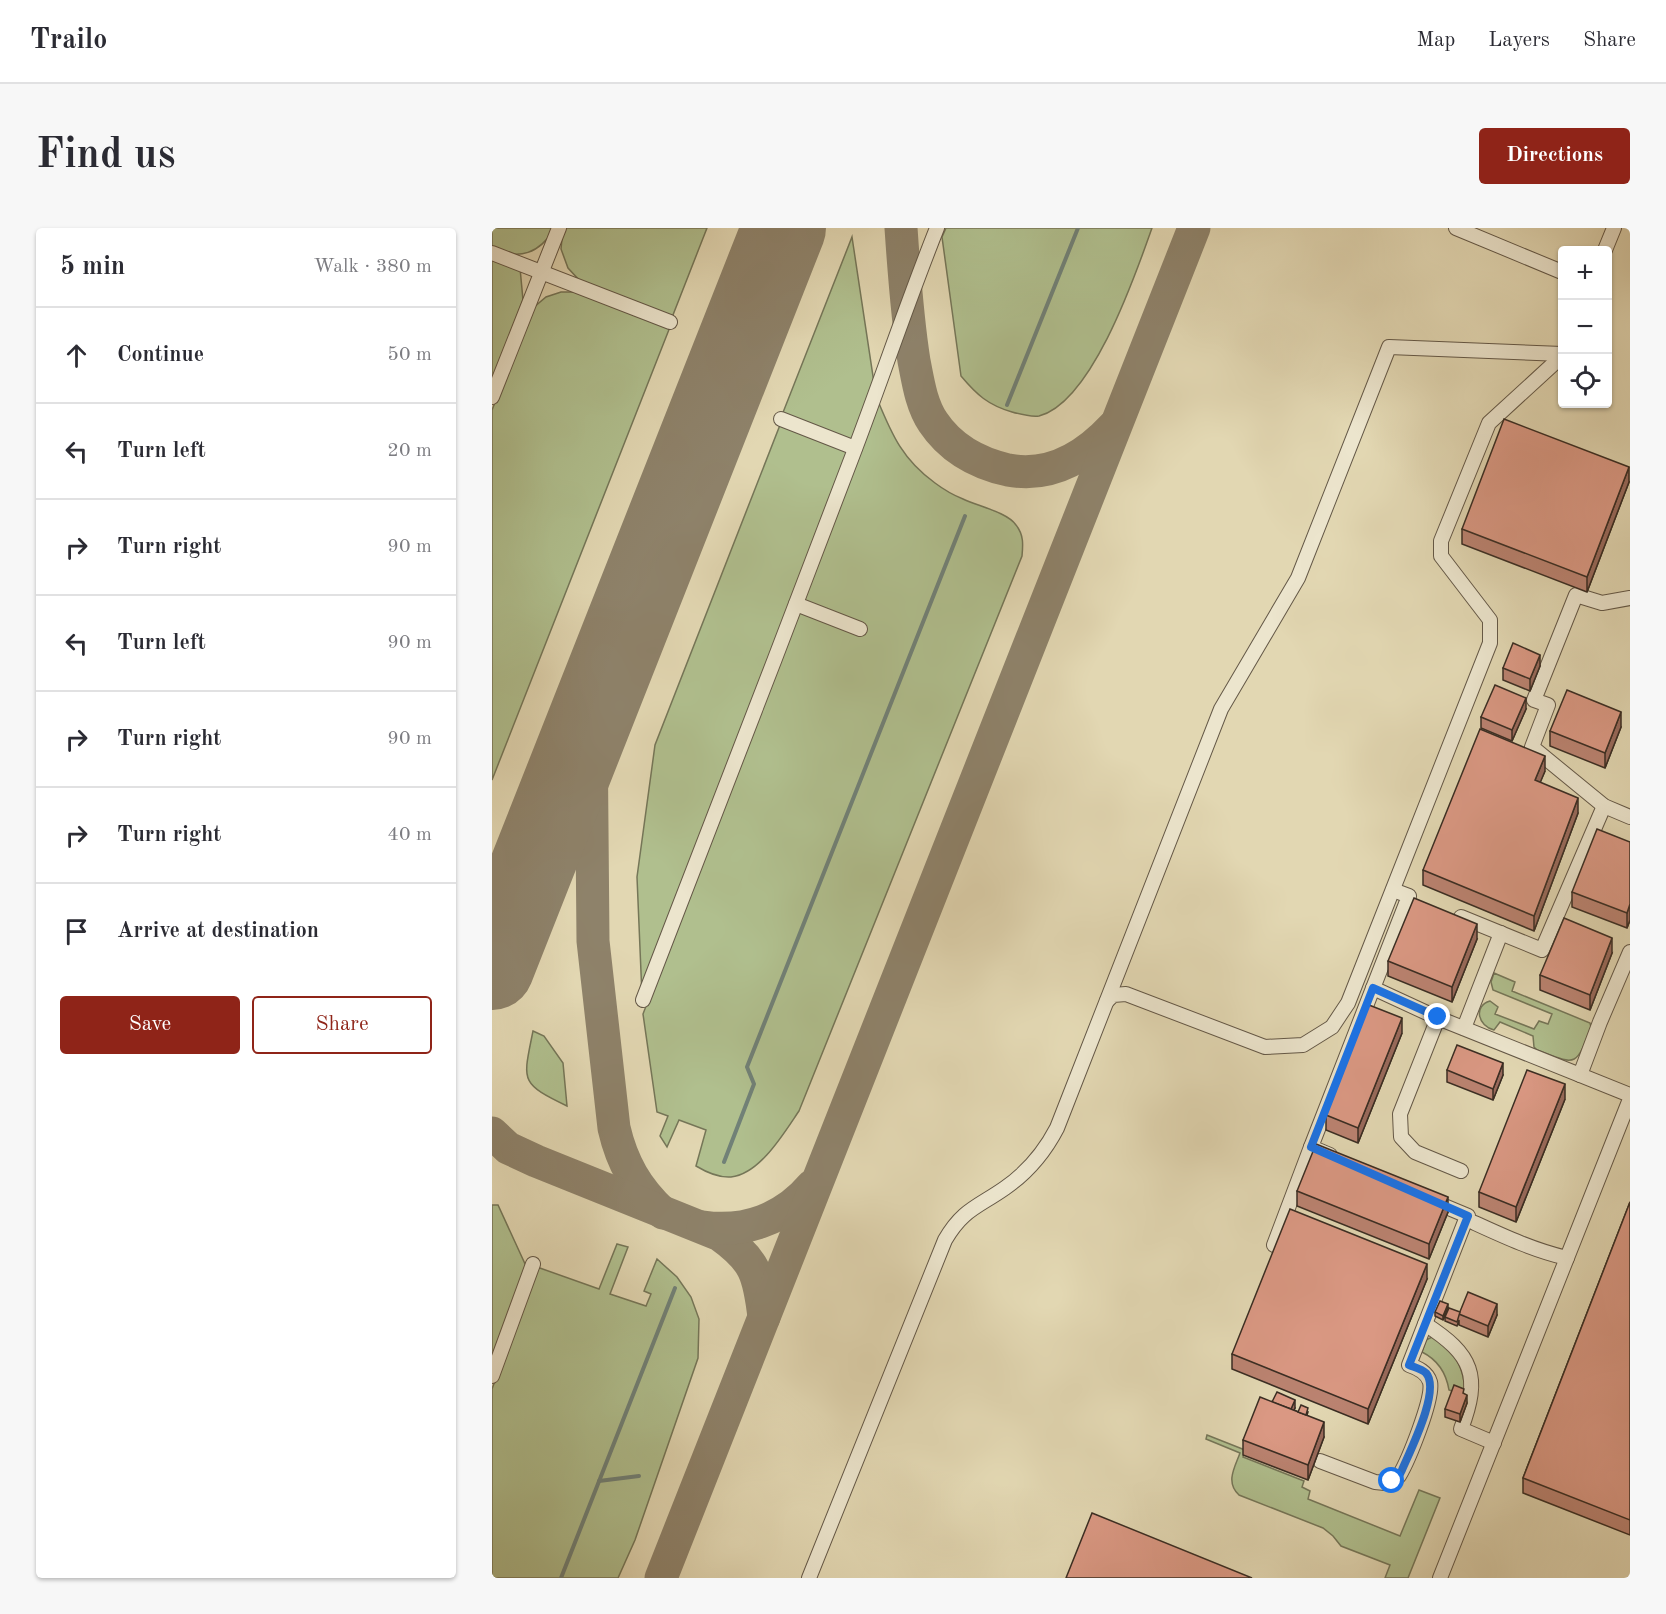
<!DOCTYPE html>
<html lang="en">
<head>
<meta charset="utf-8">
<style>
  :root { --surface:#fff; --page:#f7f7f7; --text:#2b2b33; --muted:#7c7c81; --line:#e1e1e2; --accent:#8f2418 }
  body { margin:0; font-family:"Old Standard TT",serif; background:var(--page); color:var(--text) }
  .controls { position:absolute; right:18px; top:18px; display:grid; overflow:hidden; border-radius:6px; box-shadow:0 2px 4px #0004 }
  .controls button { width:54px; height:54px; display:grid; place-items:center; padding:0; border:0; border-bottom:2px solid var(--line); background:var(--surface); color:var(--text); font:30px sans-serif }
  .stop { position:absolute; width:18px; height:18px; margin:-14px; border:4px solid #1a73e8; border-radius:50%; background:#fff }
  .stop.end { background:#1a73e8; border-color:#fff; box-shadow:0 2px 6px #0008 }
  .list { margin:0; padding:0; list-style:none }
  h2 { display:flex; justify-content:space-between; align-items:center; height:78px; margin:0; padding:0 24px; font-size:26px }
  h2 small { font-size:20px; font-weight:400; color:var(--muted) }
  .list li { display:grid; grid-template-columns:39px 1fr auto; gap:18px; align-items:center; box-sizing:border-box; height:96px; padding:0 24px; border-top:2px solid var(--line) }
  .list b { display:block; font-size:22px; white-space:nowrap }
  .list em { font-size:20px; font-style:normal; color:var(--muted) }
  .actions { display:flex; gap:12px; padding:18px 24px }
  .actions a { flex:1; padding:14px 0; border:2px solid var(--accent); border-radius:6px; text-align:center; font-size:21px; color:var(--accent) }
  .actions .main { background:var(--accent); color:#fff }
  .icon { flex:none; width:33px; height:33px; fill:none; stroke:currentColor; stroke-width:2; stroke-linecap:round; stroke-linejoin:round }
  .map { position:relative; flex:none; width:1138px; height:1350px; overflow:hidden; border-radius:6px }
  header { display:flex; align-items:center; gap:36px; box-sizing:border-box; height:84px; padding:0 30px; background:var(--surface); border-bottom:2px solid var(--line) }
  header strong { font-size:28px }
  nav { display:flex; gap:33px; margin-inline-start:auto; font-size:21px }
  .intro { display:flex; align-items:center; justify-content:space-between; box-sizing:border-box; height:144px; padding:0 36px }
  h1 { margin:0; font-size:42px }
  .button { padding:15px 27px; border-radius:6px; background:var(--accent); color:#fff; font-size:21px; font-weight:700 }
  main { display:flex; gap:36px; padding:0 36px }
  aside { flex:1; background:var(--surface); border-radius:6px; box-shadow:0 2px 4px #0004 }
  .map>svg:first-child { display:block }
</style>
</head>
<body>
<header>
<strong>Trailo</strong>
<nav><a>Map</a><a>Layers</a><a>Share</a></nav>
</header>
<div class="intro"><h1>Find us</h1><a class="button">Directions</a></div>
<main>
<aside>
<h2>5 min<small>Walk · 380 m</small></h2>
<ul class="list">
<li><svg class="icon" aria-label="ahead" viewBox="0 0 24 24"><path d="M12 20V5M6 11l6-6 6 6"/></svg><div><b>Continue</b></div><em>50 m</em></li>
<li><svg class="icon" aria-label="left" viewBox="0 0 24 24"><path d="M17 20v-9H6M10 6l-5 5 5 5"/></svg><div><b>Turn left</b></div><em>20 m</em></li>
<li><svg class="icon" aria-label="right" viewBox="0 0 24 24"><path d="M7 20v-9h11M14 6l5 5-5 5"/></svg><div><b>Turn right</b></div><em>90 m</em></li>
<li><svg class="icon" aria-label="left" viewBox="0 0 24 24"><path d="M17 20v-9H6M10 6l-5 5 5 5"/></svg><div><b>Turn left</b></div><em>90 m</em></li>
<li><svg class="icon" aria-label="right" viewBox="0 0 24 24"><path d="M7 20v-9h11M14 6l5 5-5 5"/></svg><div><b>Turn right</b></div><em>90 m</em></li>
<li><svg class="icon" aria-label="right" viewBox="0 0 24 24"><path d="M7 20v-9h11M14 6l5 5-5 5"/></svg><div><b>Turn right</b></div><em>40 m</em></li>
<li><svg class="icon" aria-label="arrive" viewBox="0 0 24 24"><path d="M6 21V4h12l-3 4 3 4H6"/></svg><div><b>Arrive at destination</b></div></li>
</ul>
<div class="actions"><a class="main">Save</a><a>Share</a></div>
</aside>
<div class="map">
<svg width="1138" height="1350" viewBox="0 0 1138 1350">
  <rect width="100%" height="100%" fill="#e2d7b2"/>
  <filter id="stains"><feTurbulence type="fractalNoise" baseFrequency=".00333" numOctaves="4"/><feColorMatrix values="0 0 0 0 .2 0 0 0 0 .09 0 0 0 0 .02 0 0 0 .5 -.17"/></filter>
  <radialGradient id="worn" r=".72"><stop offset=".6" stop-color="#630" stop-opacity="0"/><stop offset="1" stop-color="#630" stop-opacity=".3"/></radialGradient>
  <g fill="#b0bf8e" stroke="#757658" stroke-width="1.5">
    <path d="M0,0H63C47,26 28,32 0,21Z"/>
    <path d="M71,0H215L179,92L90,55L76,40L69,21Z"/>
    <path d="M454,0H660C643,48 600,174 547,188C539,189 527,186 520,184C496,177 485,167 469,148L450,9Z"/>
    <path d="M360,9L382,155L360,214L290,187Z"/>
    <path d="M0,28L28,40L31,72L0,154Z"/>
    <path d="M69,64H87L178,99L0,552V182L41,80L54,69Z"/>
    <path d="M386,173C400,207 411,232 443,255C451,261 461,267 471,271C485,278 515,284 524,297C532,307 531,317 530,328L307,883C292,905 268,946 239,949C226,950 214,944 204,938L214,902L187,892L175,919L168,908L176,888L165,884L151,786Z"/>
    <path d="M288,197L352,221L356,225L150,768L145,649L163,517Z"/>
    <path d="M1002,745L1023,754L1020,763L1098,795L1099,799C1084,840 1084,837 1045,822L1042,819L1041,808L1008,794L1002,802C986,798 981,778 998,773L1006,779L1003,786L1042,801L1047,793L1056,796L1060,786L1001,762L999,754Z"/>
    <path d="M41,803L52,808L71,835L75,878C27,855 31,853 41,803Z"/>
    <path d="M0,977H6L34,1038L0,1132Z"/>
    <path d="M125,1016L136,1019L118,1066L154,1078L159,1066L152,1063L165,1031L185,1049L199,1069L207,1091L206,1130L143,1312L126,1350H0V1161L45,1039L107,1061Z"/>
    <path d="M940,1109C965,1122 972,1142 974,1168L957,1162C954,1144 946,1132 930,1124L934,1112Z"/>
    <path d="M715,1207L753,1222L751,1229L812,1253L810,1259L818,1263L816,1271L908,1308L927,1262L948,1270L916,1350H893L898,1337L849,1318L841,1308L831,1300L747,1267C733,1254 743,1239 748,1225L714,1211Z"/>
  </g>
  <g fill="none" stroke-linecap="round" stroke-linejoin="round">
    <g stroke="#718177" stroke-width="4">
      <path d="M515,177L586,0"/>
      <path d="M232,934L262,856L255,839L473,288"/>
      <path d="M107,1253L147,1248"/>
      <path d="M69,1350L183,1060"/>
    </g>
    <g stroke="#8e826a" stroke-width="33">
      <path d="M409,0C412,44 415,89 422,133C426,153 429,176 441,194C459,221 485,235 516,242C558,250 593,229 621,199"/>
      <path d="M99,490L101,713L122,900C130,935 145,961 171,985"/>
      <path d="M0,719L11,711"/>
      <path d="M0,905L16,920L44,933L228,1007C263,1032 267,1046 272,1089"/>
      <path d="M211,999C253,1005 292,991 320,958"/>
      <path d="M169,1350L702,0"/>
    </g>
    <path stroke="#8e826a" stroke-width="84" d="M0,740L292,0"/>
    <g stroke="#645847" stroke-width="16">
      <g id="minor">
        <path d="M964,0L1070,44"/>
        <path d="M1113,22L1122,0"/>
        <path d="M0,25L178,94"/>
        <path d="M0,169L67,0"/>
        <path d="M289,191L363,220"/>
        <path d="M1138,370L1110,375L1084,367L1042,472L1056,477L1040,519L1112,578L1138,589"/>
        <path d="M304,376L368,401"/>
        <path d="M969,689L1050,722L1112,578"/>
        <path d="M881,760L946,790L1138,867"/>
        <path d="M151,772C219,596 288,419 355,242C386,162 413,80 445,0"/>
        <path d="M615,773L621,767L634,766L773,819L811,817L840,799L856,775L998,415V392L949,328V313L997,195L1070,128"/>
        <path d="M946,790L908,886L909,909L923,924L969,943"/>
        <path d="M972,800L1009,705"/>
        <path d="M1088,847L1108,794L1138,724"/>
        <path d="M838,927L819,919L917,668L901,662"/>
        <path d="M940,973L976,988L974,991C1007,1006 1040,1022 1075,1030"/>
        <path d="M782,1017L819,919"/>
        <path d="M933,1096C981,1127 989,1148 969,1201L1002,1215"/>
        <path d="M0,1148L41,1036"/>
        <path d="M828,1233L883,1254L893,1255L907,1248C916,1233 942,1170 938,1154C935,1144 926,1140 917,1137L974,991"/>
        <path d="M317,1350L453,1012C471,981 486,979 513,960C536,944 552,925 565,900L729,481L806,350L897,119L1070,126"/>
        <path d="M948,1350L1138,871"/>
      </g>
    </g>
    <use href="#minor" stroke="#ece5cd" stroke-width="14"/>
  </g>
  <g fill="#bb8371" stroke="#3a2d23" stroke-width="1.5">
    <path d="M1137,254L1095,364L970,316V301Z"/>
    <path d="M1048,438L1038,463L1011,452V440Z"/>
    <path d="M1034,481L1020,513L989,500V489Z"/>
    <path d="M1129,499L1113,540L1058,518V503Z"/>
    <path d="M1053,543L1048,554L1086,585L1042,703L931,657V642Z"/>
    <path d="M1138,614V692L1135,700L1080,679V664Z"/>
    <path d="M985,711L960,774L896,748V733Z"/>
    <path d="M1120,725L1098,782L1048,762V747Z"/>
    <path d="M910,805L866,915L834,902V887Z"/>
    <path d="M955,842L1011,847L1001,872L955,854Z"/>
    <path d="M1073,871L1024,994L987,979V964Z"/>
    <path d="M805,963L956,984L937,1031L805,978Z"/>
    <path d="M1138,974V1307L1031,1265V1250Z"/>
    <path d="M935,1051L876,1196L740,1141V1126Z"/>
    <path d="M956,1080L951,1092L943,1088V1084Z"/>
    <path d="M968,1084L1005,1087L996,1109L967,1097V1092L965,1098L953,1093V1089Z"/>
    <path d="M972,1166L975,1175L968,1194L953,1189V1181Z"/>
    <path d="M780,1174L803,1180L802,1182L806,1184H816L815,1187L832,1209L816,1252L751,1227V1212Z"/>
  </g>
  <g fill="#996a5c" stroke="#3a2d23" stroke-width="1.5">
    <path d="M1137,239V254L1095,364V349Z"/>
    <path d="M1048,427V438L1038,463V451Z"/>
    <path d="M1034,470V481L1020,513V502Z"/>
    <path d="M1129,484V499L1113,540V525Z"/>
    <path d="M1053,528V543L1043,567V552Z"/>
    <path d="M1086,570V585L1042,703V688Z"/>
    <path d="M1138,676V692L1135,700V685Z"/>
    <path d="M985,696V711L960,774V759Z"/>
    <path d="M1120,710V725L1098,782V767Z"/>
    <path d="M910,790V805L866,915V900Z"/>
    <path d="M1011,835V847L1001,872V861Z"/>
    <path d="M1073,856V871L1024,994V979Z"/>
    <path d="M956,969V984L937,1031V1016Z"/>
    <path d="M935,1036V1051L876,1196V1181Z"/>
    <path d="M956,1076V1080L951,1092V1088Z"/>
    <path d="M1005,1076V1087L996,1109V1098Z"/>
    <path d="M975,1167V1175L968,1194V1186Z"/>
    <path d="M803,1172V1180L798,1190V1183Z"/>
    <path d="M832,1194V1209L816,1252V1237Z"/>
  </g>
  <g fill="#da9883" stroke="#3a2d23" stroke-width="1.5">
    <path d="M1012,191L1137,239L1095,349L970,301Z"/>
    <path d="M1021,415L1048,427L1038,451L1011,440Z"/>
    <path d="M1003,457L1034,470L1020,502L989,489Z"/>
    <path d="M1075,462L1129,484L1113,525L1058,503Z"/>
    <path d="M988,501L1053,528L1043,552L1086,570L1042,688L931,642Z"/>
    <path d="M1105,601L1138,614V676L1135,685L1080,664Z"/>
    <path d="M922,670L985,696L960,759L896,733Z"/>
    <path d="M1072,690L1120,710L1098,767L1048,747Z"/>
    <path d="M877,777L910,790L866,900L834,887Z"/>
    <path d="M965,817L1011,835L1001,861L955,842Z"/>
    <path d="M1035,842L1073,856L1024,979L987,964Z"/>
    <path d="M824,916L956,969L937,1016L805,963Z"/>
    <path d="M1138,974V1292L1031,1250Z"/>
    <path d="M798,981L935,1036L876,1181L740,1126Z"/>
    <path d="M976,1064L1005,1076L996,1098L967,1086Z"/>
    <path d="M948,1073L956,1076L951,1088L943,1084Z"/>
    <path d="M957,1080L968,1084L965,1094L953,1089Z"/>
    <path d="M962,1157L972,1161L971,1165L975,1167L968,1186L953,1181Z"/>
    <path d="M785,1164L803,1172L799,1181L780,1174Z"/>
    <path d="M768,1169L832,1194L816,1237L751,1212Z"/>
    <path d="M809,1177L816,1180L814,1187L806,1184Z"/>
    <path d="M600,1285L760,1350H574Z"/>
  </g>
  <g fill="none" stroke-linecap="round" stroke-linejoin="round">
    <path stroke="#1a73e8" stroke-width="8" d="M900,1253L907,1248L910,1242C918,1223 949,1162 934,1145C930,1141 922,1139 917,1137L976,988L819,919L881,760L946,789"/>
  </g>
  <rect width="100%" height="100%" filter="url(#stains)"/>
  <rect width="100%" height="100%" fill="url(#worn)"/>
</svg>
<div class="controls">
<button>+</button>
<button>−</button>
<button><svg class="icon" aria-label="locate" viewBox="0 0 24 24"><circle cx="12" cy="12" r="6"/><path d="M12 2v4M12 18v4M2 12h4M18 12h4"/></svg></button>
</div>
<div class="stop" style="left:900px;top:1253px"></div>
<div class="stop end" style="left:946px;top:789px"></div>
</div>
</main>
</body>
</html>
